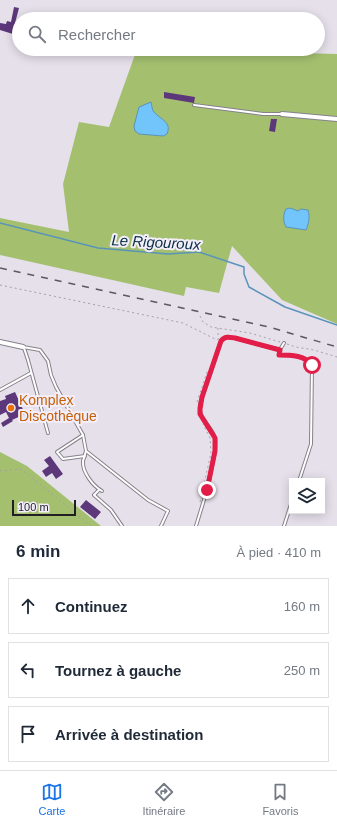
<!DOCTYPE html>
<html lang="fr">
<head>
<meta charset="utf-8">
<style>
  :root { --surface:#fff; --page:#f2f2f3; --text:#1f2937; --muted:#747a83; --line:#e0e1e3; --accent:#1a73e8 }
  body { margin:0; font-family:Arial,sans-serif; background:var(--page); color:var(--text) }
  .controls { position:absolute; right:12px; bottom:12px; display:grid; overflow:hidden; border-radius:0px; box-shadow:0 2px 10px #0003 }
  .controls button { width:36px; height:36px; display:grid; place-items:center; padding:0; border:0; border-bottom:1px solid var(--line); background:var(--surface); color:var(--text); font:20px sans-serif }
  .scale { position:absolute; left:12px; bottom:10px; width:64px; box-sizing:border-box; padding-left:4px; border:2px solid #211f23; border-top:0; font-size:11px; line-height:14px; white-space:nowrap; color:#211f23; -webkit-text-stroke:3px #f3eef9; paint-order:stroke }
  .stop { position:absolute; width:12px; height:12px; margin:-9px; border:3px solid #e11d48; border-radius:50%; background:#fff }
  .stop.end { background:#e11d48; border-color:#fff; box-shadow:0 1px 4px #0008 }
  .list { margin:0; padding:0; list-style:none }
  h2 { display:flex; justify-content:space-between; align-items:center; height:52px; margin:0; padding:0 16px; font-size:17px }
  h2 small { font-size:13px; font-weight:400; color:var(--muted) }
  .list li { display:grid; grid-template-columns:26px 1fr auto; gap:12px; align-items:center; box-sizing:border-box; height:56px; margin:0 8px 8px; padding:0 8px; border:1px solid var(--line); border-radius:0px }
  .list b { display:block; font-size:15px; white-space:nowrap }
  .list em { font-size:13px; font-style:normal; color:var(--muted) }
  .icon { flex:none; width:22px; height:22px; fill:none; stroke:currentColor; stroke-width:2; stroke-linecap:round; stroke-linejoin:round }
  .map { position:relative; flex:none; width:337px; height:526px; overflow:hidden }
  .search { position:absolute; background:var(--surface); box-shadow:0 2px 10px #0003; left:12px; right:12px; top:12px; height:44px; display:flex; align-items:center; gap:10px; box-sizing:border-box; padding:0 14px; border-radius:22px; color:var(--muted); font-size:15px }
  .sheet { height:244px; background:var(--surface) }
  nav { display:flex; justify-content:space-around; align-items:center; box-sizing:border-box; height:56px; border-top:1px solid var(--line); background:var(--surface); font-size:11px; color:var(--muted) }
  nav a { display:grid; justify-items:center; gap:2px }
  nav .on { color:var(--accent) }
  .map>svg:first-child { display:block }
</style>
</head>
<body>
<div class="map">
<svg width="337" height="526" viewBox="0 0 337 526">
  <rect width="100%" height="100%" fill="#e6e0eb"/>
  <g fill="#a4c06f">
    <path d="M137,49H244L264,52L337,54V324L282,300L232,246L219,293L186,287L184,296L0,255V218L69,232L63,184L79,122L109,127Z"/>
    <path d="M0,452L27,466L101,526H0Z"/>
  </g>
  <g fill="#72c5fb" stroke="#5a93ba">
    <path d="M151,102C152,106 152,110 154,112C161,120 172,122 167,134L163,136L139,134L135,131L134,126L139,107Z"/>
    <path d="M290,208L298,211L301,209L308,210C310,217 309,223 306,230L286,227C283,222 283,214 286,209Z"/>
  </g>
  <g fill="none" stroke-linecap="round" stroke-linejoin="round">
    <path stroke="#5a93ba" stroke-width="1.5" d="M0,223L98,248L168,254L199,252L244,267V274L249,287L285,307L337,325"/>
  </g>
  <g fill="#5c377a">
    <path d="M14,7L19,8L14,27L18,28L16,35L0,30V23L6,24L7,21L11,22Z"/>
    <path d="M164,92L195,97L194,103L164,98Z"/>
    <path d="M271,119H277L275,132L269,131Z"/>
    <path d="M15,392L25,414L12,420L13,421L3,427L1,423L9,418L6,412L0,415V401L6,399L5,396Z"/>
    <path d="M50,456L63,474L56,479L52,473L46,477L42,471L49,466L44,460Z"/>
    <path d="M86,500L101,512L95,519L80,507Z"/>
  </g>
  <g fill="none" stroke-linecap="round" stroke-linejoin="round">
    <g stroke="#86818b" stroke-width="4">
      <g id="service">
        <path d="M194,105L263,114H282"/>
        <path d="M284,343L279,351V355C290,355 305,355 312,365L311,444L299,481"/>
        <path d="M23,347L40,350L48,361L51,375L56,387L83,435L86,451L148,500L168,511L161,526"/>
        <path d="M24,348L28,360L48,433"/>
        <path d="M0,390L31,373"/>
        <path d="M83,435L57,452L63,459L85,456"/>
        <path d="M86,451C85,454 84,458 83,461C82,472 93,486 102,491"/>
        <path d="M99,490L94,495L111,510L122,526"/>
        <path d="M196,526L207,490L215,451C215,447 216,442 215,438C211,424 198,421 200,404L221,341C225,336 229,337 235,338L280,350"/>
        <path d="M284,526L292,501"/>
      </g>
    </g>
    <g stroke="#86818b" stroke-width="6">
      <g id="minor">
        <path d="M282,114L337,119"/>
        <path d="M0,342L23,347"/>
      </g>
    </g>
    <g stroke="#a4a0a8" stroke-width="1" stroke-dasharray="2 3" stroke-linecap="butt">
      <path d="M0,285L183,323L217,340"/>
      <path d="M200,316L203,322L211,327L250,333L280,342"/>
      <path d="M218,328V340"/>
      <path d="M287,344L296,347L314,350L337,357"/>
      <path d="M197,402L208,369"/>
      <path d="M0,471L19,469L25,472L91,526"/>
      <path d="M200,502L211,453L210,438L203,424"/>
    </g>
    <use href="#service" stroke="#fff" stroke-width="2"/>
    <use href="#minor" stroke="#fff" stroke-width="4"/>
    <path stroke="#5b585e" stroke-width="1.5" stroke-dasharray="7 7" stroke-linecap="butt" d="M0,268L269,327L337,347"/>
  </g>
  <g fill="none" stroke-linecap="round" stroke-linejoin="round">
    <path stroke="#e11d48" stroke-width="5" d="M207,490L215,451V438L200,414V409L202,397L221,341C225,336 229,337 235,338L280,350L279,355C290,355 305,355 312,365"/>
  </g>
  <circle fill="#e8710a" stroke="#f3eef9" stroke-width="1.5" cx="11" cy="408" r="4"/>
  <g text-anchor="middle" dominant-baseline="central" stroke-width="4" stroke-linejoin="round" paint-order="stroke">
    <g font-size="14" fill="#c56008" stroke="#f3eef9" text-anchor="start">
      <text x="19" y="400">Komplex<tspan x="19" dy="16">Discothèque</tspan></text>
    </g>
    <g font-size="15" font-style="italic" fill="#092e44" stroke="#f3eef9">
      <text transform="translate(156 242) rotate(3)">Le Rigouroux</text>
    </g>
  </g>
</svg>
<div class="controls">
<button><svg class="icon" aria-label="layers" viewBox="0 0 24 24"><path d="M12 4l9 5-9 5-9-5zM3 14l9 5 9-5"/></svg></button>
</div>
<div class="scale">100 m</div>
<div class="stop" style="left:312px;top:365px"></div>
<div class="stop end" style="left:207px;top:490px"></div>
<div class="search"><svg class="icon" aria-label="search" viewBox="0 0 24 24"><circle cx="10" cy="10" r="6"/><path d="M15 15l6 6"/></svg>Rechercher</div>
</div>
<section class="sheet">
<h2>6 min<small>À pied · 410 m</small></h2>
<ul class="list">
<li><svg class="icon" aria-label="ahead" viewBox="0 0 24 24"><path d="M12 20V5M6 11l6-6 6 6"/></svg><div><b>Continuez</b></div><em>160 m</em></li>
<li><svg class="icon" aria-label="left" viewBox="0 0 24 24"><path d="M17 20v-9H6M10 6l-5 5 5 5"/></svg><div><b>Tournez à gauche</b></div><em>250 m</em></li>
<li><svg class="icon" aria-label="arrive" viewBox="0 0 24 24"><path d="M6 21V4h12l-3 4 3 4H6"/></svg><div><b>Arrivée à destination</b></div></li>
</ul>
</section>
<nav>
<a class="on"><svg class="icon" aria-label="map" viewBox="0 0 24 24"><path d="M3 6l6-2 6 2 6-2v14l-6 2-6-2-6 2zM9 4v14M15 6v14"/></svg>Carte</a>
<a><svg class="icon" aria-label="directions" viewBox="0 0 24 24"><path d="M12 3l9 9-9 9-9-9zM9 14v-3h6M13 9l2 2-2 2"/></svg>Itinéraire</a>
<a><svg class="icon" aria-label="saved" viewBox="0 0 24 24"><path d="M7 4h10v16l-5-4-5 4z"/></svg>Favoris</a>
</nav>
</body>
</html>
